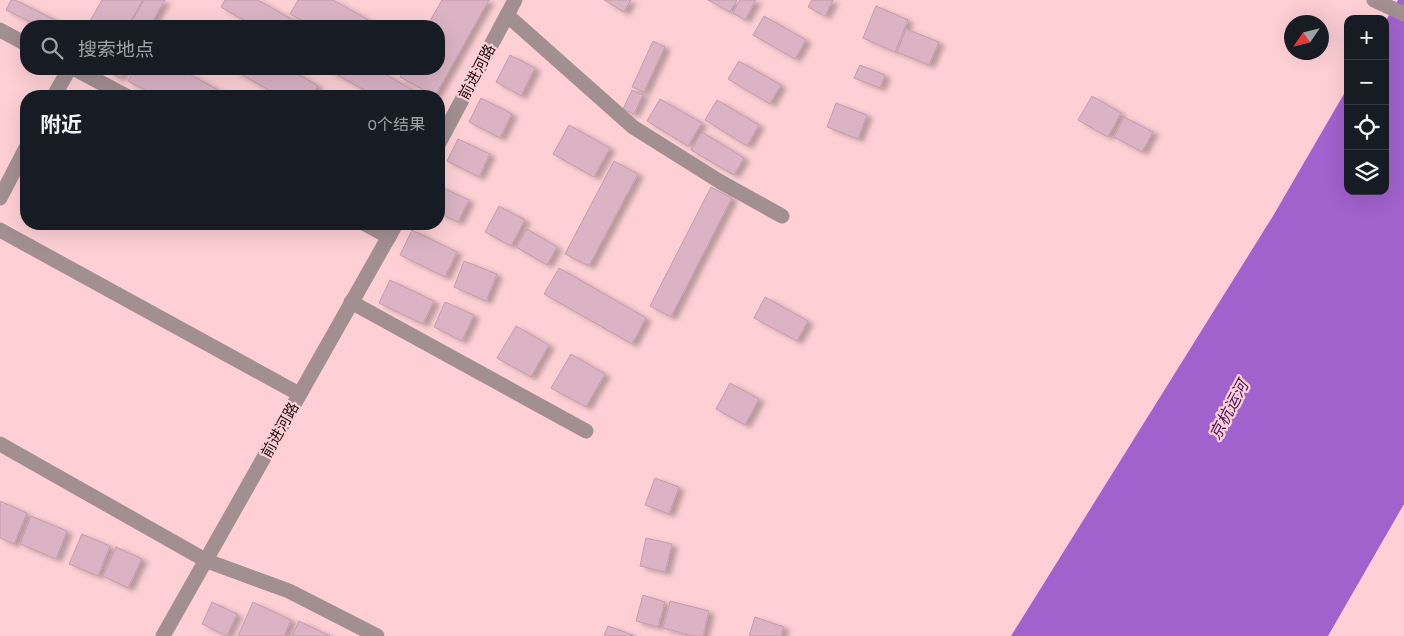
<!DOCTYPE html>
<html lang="zh">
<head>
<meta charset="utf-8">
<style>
  :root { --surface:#171b24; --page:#242831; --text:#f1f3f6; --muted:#9ea1a6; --line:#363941 }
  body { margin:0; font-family:Karla,"Noto Sans SC",sans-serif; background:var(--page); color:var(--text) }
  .controls { position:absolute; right:15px; top:15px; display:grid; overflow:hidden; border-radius:10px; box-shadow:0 5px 20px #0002 }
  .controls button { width:45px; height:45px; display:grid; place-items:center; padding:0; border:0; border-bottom:1px solid var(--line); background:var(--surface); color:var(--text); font:25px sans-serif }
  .compass { position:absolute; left:1284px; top:15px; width:45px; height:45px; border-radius:50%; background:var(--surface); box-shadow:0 5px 20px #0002; rotate:235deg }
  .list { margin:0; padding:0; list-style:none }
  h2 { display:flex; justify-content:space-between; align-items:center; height:65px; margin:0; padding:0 20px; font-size:21px }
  h2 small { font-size:16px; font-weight:400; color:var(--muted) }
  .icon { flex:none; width:28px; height:28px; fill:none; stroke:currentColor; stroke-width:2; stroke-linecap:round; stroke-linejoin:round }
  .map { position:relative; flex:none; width:1404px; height:636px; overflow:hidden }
  .search { position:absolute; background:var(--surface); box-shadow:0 5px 20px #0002; left:20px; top:20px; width:425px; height:55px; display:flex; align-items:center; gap:12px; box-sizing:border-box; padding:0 18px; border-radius:20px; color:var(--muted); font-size:19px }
  .panel { position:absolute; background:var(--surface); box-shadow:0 5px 20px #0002; left:20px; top:90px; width:425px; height:140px; border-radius:20px }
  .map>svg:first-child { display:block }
</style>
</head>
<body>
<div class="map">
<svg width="1404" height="636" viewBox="0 0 1404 636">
  <defs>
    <filter id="shadow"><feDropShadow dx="5.5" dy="3" stdDeviation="2.5" flood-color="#0004"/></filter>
  </defs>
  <rect width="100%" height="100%" fill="#fed0d6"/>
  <path fill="#a162cd" d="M1398,0H1404V504L1328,636H1011L1273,216L1348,87V191H1385V22Z"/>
  <g fill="#dbb3c5" stroke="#c29bad" filter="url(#shadow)">
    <path d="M11,0H15L67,26H39L6,10Z"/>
    <path d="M102,0H143L128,26H87Z"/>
    <path d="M144,0H165L150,26H129Z"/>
    <path d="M225,0H258L303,26H254L221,7Z"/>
    <path d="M298,0H333L379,26H312L290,14Z"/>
    <path d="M442,0H489L435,96L400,77L404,69H439V26H427Z"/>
    <path d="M604,0H631L624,12Z"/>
    <path d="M708,0H737L730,12Z"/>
    <path d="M740,0H756L745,20L733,13Z"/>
    <path d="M812,0H833L825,16L808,7Z"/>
    <path d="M876,6L908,20L895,52L863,38Z"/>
    <path d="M764,16L806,40L795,59L753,35Z"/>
    <path d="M906,29L939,42L929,65L897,52Z"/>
    <path d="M653,41L665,47L644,92L632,87Z"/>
    <path d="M510,55L535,68L521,96L496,82Z"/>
    <path d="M739,61L781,85L770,104L728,79Z"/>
    <path d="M860,65L885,75L880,88L854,78Z"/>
    <path d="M105,69H125L120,78Z"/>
    <path d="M135,69H180L229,96H156L128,81Z"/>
    <path d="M232,69H289L318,86L312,96H279Z"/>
    <path d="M327,69H376L416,92L414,96H375Z"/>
    <path d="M632,90L643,95L634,114L623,109Z"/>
    <path d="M1092,96L1121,113L1108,137L1078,120Z"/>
    <path d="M481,98L512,114L500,138L469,122Z"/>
    <path d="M660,99L702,123L688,146L647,121Z"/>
    <path d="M717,100L759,125L747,146L705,120Z"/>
    <path d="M836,103L867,115L858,139L827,127Z"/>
    <path d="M1124,117L1153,132L1142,152L1114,137Z"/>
    <path d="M569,125L610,148L594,177L553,154Z"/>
    <path d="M702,132L744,158L734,175L691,150Z"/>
    <path d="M458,139L490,154L479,177L447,161Z"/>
    <path d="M614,161L638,174L589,266L565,254Z"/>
    <path d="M439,186L469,200L458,222L439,213Z"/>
    <path d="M711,187L732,198L671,317L650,306Z"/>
    <path d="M499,206L525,220L511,246L485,232Z"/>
    <path d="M527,229L557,247L547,265L516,247Z"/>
    <path d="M412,230L457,252L445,277L400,255Z"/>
    <path d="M464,261L497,274L486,301L454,287Z"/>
    <path d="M559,268L646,318L632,344L544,294Z"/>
    <path d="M390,280L434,301L423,324L379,303Z"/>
    <path d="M765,297L808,321L797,341L754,318Z"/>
    <path d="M445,302L474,315L462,341L434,327Z"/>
    <path d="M516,326L549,345L531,377L497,358Z"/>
    <path d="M571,354L605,374L586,407L551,388Z"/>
    <path d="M730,383L759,399L745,425L716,409Z"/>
    <path d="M655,478L679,487L669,514L645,505Z"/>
    <path d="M0,501L27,513L14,544L0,538Z"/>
    <path d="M31,516L67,531L56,559L20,544Z"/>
    <path d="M82,534L110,546L98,576L69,564Z"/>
    <path d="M646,538L672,544L665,572L640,566Z"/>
    <path d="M116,547L142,559L128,588L103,576Z"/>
    <path d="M643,595L665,602L658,627L636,621Z"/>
    <path d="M670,601L709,611L703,636H693L663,628Z"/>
    <path d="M212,602L237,614L227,636L202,624Z"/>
    <path d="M253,602L291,620L284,636H238Z"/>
    <path d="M755,617L784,627L781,636H749Z"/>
    <path d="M299,621L330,636H292Z"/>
    <path d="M608,626L633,635V636H604Z"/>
  </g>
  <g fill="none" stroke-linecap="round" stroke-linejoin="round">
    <g stroke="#a28f91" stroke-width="15">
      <path d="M1374,0L1404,14"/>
      <path d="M507,15L633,127L719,181L782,216"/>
      <path d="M0,30L26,44"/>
      <path d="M75,69L126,96"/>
      <path d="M54,96L69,69"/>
      <path d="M439,143L515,0"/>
      <path d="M0,198L26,148"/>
      <path d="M365,224L389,237"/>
      <path d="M0,230L299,394"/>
      <path d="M351,302L586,431"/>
      <path d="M0,444L207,561L289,591L377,636"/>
      <path d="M163,636L396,224"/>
    </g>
  </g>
  <g text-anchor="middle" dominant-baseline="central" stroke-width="4.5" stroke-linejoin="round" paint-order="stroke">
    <g font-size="15" fill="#1b0c0f" stroke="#fed0d6">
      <text transform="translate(477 72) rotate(-62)">前进河路</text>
      <text transform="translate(280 430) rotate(-61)">前进河路</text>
    </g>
    <g font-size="16" font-style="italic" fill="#3e1358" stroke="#fed0d6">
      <text transform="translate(1229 410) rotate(-62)">京杭运河</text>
    </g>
  </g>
</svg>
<div class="controls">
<button>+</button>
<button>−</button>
<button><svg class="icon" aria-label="locate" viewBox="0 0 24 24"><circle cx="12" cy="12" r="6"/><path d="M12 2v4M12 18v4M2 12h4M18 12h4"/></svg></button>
<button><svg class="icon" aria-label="layers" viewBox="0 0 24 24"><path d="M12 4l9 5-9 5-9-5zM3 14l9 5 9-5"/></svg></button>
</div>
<svg class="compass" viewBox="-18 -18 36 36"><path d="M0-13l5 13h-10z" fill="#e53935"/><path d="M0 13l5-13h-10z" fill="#9ea1a6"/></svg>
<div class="search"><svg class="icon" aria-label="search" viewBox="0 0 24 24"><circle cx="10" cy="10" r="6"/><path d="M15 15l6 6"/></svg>搜索地点</div>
<section class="panel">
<h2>附近<small>0个结果</small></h2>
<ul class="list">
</ul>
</section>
</div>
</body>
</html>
